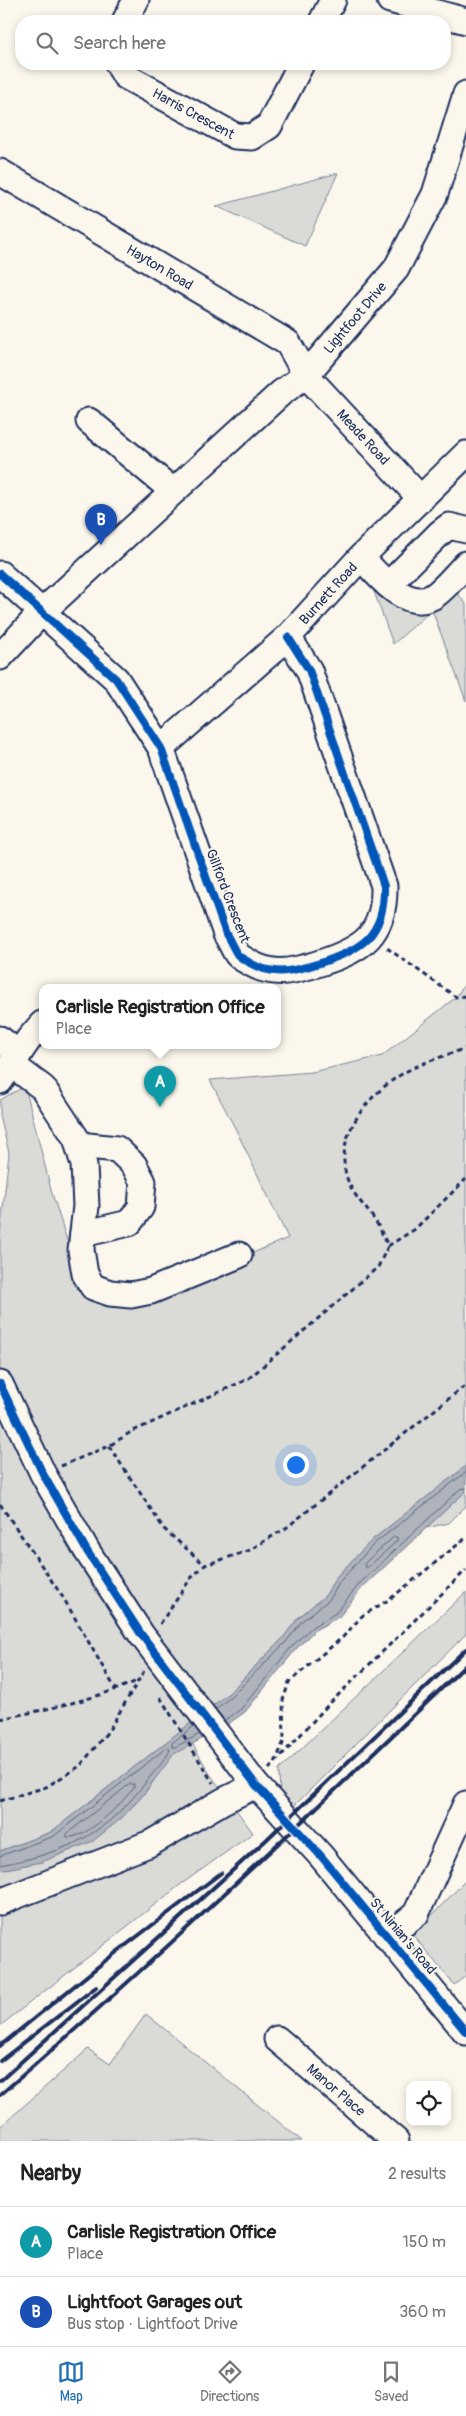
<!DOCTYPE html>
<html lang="en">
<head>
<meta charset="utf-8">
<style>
  :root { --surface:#fff; --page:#f6f6f6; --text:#222; --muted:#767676; --line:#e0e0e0; --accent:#1f6fb2 }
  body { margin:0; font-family:Pangolin,sans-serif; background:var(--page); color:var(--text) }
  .controls { position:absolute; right:15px; bottom:15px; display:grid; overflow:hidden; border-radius:10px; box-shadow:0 2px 8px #0003 }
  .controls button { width:45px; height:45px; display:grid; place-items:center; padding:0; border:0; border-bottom:1px solid var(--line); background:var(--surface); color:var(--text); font:25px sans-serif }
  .you { position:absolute; left:295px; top:1464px; width:18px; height:18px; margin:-12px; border:4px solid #fff; border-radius:50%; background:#1a73e8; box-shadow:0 0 0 8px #1a73e833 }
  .badge { display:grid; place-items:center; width:32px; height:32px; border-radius:50%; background:var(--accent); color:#fff; font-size:16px; font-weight:700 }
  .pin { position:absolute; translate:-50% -41px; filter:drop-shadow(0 1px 2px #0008) }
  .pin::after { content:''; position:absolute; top:26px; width:18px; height:15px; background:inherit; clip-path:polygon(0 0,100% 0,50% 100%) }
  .popup { position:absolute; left:39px; top:984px; width:242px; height:65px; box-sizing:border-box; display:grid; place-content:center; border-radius:10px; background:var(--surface); filter:drop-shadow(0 1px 4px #0005); font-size:16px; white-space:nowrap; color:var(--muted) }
  .popup b { font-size:19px; color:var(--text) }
  .popup::after { content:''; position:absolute; left:50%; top:100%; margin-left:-10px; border:10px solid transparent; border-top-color:var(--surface) }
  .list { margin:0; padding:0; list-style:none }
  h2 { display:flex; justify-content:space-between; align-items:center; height:65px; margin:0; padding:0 20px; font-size:21px }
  h2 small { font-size:16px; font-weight:400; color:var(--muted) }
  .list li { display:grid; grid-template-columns:32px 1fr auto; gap:15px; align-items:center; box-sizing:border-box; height:70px; padding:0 20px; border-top:1px solid var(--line) }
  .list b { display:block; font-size:19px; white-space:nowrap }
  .list p { margin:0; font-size:16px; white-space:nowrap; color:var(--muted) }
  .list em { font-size:16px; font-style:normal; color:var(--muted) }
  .icon { flex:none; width:28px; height:28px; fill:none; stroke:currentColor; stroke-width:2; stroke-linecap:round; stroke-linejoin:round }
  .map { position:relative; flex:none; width:466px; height:2141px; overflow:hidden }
  .search { position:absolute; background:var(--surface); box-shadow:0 2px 8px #0003; left:15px; right:15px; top:15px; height:55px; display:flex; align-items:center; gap:12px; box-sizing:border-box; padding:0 18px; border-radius:20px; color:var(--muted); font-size:19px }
  .sheet { height:205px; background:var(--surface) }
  nav { display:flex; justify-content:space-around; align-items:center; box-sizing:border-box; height:70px; border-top:1px solid var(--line); background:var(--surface); font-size:14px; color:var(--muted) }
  nav a { display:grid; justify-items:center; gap:2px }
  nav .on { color:var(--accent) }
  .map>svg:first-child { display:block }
</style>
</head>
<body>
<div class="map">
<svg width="466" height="2141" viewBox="0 0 466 2141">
  <rect width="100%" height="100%" fill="#fbf7ec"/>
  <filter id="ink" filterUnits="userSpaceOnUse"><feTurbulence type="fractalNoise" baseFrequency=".02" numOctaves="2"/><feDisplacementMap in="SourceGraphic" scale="10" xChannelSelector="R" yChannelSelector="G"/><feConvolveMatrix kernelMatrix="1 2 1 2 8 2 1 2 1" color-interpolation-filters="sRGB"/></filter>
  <g filter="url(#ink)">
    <g fill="#dadad7" stroke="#7a849a">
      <path d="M338,173L305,246L216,206H217Z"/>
      <path d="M368,575L375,585L455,590L466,604V701L432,610L393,644Z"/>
      <path d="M466,982V1466L372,1540L336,1577L326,1595L298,1618L283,1638L229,1693L51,1832L0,1851V1236L9,1153L0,1116V1100L25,1086L51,1190L85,1297L103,1305L135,1303L288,1238L236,1130L210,1080L312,1072L382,1056L456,997Z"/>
      <path d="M466,1491V1506L449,1523L426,1528Z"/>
      <path d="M466,1592V1634L289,1811L280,1800L279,1770Z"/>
      <path d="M192,1743L210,1774L253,1833L180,1885L0,2026V1870C63,1858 102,1843 145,1793C155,1781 163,1763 175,1753C180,1749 186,1747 192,1743Z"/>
      <path d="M466,1880V1976L454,1985L413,1935Z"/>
      <path d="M146,2014L302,2141H0V2127L88,2049L110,2064Z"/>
    </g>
    <path fill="#afb3bb" stroke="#747e96" d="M466,1466V1491L363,1587L339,1617L315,1630L297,1648L245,1712L224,1727L174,1754L145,1792L122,1818L93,1841L42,1862L0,1870V1851L51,1832L229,1693L283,1638L298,1618L326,1595L336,1577L372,1540Z"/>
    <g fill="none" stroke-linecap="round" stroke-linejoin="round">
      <g stroke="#566483" stroke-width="1">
        <path d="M394,1537H397V1541L368,1567H365L364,1564Z"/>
        <path d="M216,1709L232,1696L286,1642L302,1621L330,1599L341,1580L375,1543L466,1472"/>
        <path d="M224,1721L241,1709L293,1645L312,1627L336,1613L360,1583L460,1489L466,1488"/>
        <path d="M194,1726L172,1743V1747H175L200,1734"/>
        <path d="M130,1784H134V1788C121,1803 88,1839 67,1837V1834Z"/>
        <path d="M0,1856L54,1836L166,1748L170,1749C168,1758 156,1769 150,1777C107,1834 70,1852 0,1865"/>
      </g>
      <g stroke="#1b2f5e" stroke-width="29">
        <g id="minor">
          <path d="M390,0L466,21"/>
          <path d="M125,21L136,0"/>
          <path d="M322,21L333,0"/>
          <path id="s1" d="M118,64L125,76L235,136L252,137L269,126L301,64"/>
          <path id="s2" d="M0,172L288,343L306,375L421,499"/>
          <path d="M89,421L173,491"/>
          <path d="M361,557C377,574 405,611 432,597C444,590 456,574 466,564"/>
          <path d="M0,574L116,679L161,748L226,934C230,940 233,948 237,954C240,958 246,960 250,963C274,977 294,971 320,963C363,949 385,935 384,886L309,670L288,637"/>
          <path d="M388,585L440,533L449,526L466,530"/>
          <path id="s3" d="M0,657L42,612L281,393L306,375L396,269L435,194L466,94"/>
          <path id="s4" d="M161,748L288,637L361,557L466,454"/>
          <path d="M0,1039L19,1054"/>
          <path d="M11,1064L43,1088L76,1138L84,1165L86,1206L81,1250L85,1274L93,1287L110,1293L131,1295L151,1291L239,1255"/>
          <path d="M0,1081L29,1039L42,1024"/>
          <path d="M79,1145L117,1149L134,1165L143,1182L141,1207L129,1223L83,1234"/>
          <path d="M0,1384L43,1474L87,1551L141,1634L256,1785L321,1856L466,2032"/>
          <path d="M0,1902L151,1843L223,1801L256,1785"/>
          <path d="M387,1937L416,1914L466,1804"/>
          <path id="s5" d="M277,2039L396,2141"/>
        </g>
      </g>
      <g stroke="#1b2f5e" stroke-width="3" stroke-dasharray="5 4" stroke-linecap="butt">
        <path d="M387,948L456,997L466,996"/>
        <path d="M388,1246L415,1229L466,1179"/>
        <path d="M109,1446L164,1529L205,1565"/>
        <path d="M61,1466L109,1446L131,1432L248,1379L378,1267L388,1246C384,1238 381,1230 376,1222C367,1208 354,1197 348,1181C331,1136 371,1090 409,1070C427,1061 447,1055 466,1048"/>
        <path d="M0,1504L64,1599L116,1690"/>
        <path d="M160,1624L191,1578L205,1565L248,1551L286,1528L466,1385"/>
        <path d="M160,1697L213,1783"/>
        <path d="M0,1719C48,1709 94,1700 139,1680"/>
        <path d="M275,1763L284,1741L283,1700L289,1682L343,1637L362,1616L390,1599L466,1538"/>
        <path d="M269,1769L326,1707L466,1570"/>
        <path d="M0,1801L46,1787L80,1766L109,1730L144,1671"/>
      </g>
      <use href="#minor" stroke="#fbf7ec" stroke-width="25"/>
      <g stroke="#1b2f5e" stroke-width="4">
        <path d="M0,2046L105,1961L221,1873"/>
        <path d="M0,2061L96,1987"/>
        <path d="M0,2081L265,1841L466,1649"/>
        <path d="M0,2095C160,1957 313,1812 466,1665"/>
      </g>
      <g stroke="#fbf7ec" stroke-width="11">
        <g id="cycleway">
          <path d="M0,574L116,679L161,748L226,934C230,940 233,948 237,954C240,958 246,960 250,963C274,977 294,971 320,963C363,949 385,935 384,886L309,670L288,637"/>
          <path d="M0,1384L43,1474L87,1551L141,1634L256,1785L321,1856L466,2032"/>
        </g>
      </g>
      <use href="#cycleway" stroke="#0057b8" stroke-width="8"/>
    </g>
  </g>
  <g text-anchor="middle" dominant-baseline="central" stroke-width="4" stroke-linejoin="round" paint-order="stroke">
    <g font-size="14" fill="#1b2f5e" stroke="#fbf7ec">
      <text stroke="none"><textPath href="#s1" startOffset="92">Harris Crescent</textPath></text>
      <text stroke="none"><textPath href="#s2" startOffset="186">Hayton Road</textPath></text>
      <text stroke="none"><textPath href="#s3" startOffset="492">Lightfoot Drive</textPath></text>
      <text stroke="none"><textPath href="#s2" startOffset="456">Meade Road</textPath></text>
      <text stroke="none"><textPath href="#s4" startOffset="228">Burnett Road</textPath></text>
      <text transform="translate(228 896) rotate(69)">Gillford Crescent</text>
      <text transform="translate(403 1936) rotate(50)">St Ninian's Road</text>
      <text stroke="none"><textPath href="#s5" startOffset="78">Manor Place</textPath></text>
    </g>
  </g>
</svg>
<div class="controls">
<button><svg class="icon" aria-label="locate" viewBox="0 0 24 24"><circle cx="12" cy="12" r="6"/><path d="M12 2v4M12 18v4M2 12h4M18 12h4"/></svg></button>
</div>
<div class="you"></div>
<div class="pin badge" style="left:160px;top:1107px;background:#0f9aa8">A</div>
<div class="popup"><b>Carlisle Registration Office</b>Place</div>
<div class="pin badge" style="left:101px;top:545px;background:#1a4fb4">B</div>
<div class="search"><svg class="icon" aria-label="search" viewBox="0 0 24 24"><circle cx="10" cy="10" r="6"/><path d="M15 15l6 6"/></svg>Search here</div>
</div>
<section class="sheet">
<h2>Nearby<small>2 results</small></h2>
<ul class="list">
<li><span class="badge" style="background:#0f9aa8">A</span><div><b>Carlisle Registration Office</b><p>Place</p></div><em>150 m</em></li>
<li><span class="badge" style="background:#1a4fb4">B</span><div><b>Lightfoot Garages out</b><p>Bus stop · Lightfoot Drive</p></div><em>360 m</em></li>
</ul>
</section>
<nav>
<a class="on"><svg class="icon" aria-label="map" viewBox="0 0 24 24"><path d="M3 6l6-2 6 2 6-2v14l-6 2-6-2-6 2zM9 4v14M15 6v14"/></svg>Map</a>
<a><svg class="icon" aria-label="directions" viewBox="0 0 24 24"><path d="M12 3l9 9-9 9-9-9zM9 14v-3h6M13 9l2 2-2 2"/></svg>Directions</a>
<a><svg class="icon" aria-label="saved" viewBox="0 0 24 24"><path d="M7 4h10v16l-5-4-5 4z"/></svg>Saved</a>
</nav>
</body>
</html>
